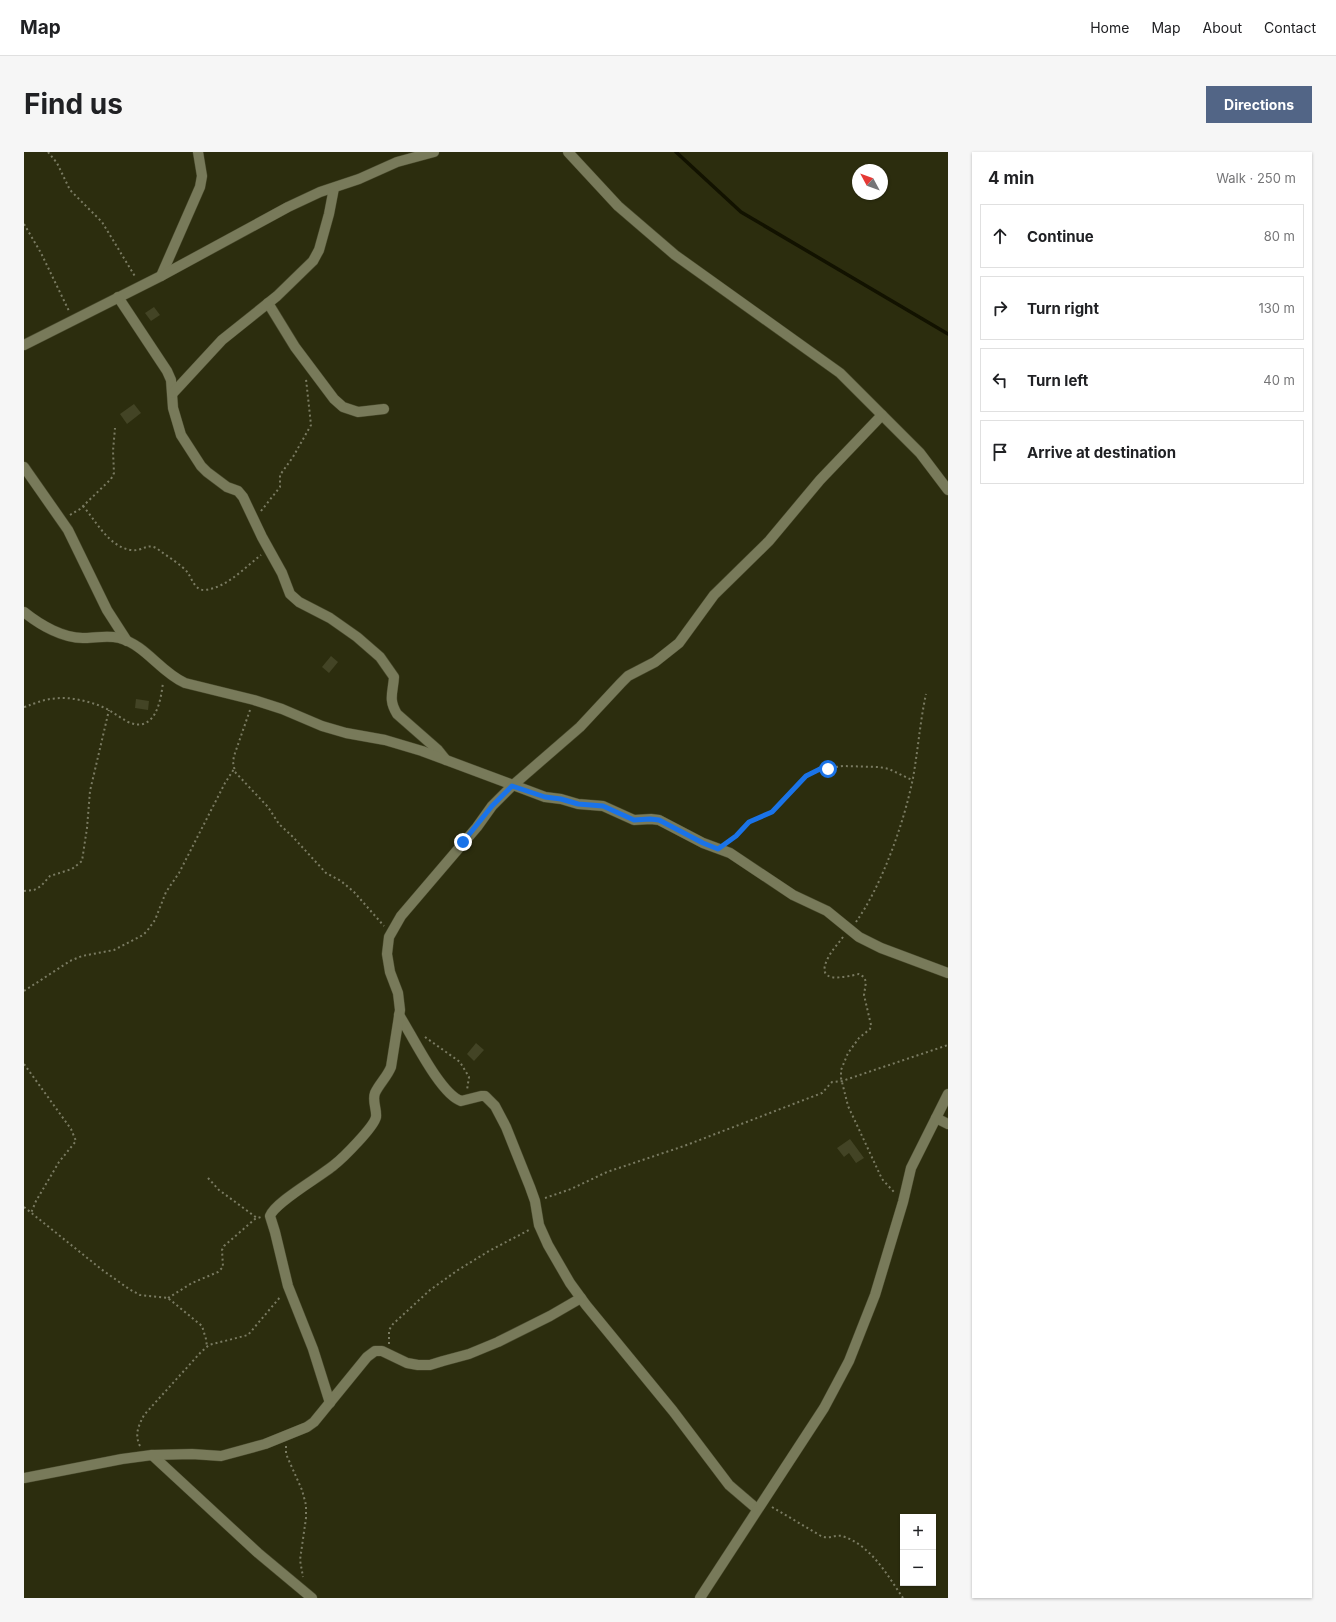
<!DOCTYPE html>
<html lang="en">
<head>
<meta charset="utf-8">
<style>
  :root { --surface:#fff; --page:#f6f6f6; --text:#202124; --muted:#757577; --line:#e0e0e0; --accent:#526586 }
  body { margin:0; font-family:Inter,sans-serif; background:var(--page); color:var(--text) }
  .controls { position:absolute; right:12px; bottom:12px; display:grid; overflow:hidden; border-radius:0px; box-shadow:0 1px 3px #0004 }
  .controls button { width:36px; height:36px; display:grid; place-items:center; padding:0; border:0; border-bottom:1px solid var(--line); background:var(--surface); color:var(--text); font:20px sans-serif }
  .compass { position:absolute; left:828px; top:12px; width:36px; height:36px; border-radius:50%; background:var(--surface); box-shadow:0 1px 3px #0004; rotate:311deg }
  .stop { position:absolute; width:12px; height:12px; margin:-9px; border:3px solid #1a73e8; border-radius:50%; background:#fff }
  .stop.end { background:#1a73e8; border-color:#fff; box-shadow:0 1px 4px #0008 }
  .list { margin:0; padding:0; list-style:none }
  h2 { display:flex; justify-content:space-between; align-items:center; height:52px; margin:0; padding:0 16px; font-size:17px }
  h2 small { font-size:13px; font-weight:400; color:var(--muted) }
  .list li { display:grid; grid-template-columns:26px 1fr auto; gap:12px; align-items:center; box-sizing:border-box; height:64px; margin:0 8px 8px; padding:0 8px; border:1px solid var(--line); border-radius:0px }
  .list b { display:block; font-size:15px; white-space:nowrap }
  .list em { font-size:13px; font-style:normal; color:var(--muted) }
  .icon { flex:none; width:22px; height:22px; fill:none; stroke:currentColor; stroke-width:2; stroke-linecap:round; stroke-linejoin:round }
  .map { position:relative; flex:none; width:924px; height:1446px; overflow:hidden; border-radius:0px }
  header { display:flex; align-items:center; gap:24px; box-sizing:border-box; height:56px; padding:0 20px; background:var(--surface); border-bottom:1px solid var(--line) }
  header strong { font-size:19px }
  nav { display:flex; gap:22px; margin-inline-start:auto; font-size:14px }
  .intro { display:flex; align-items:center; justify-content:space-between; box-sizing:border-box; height:96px; padding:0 24px }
  h1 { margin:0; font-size:28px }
  .button { padding:10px 18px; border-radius:0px; background:var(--accent); color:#fff; font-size:14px; font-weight:700 }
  main { display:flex; gap:24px; padding:0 24px }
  aside { flex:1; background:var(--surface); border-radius:0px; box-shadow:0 1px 3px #0004 }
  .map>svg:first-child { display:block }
</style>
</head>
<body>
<header>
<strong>Map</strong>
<nav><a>Home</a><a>Map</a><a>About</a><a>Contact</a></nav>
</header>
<div class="intro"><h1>Find us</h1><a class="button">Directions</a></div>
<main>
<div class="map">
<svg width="924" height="1446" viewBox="0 0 924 1446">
  <rect width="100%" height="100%" fill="#2c2d0e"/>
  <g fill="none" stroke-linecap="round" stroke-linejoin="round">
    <path stroke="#121200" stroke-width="3.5" d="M652,0L717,60L924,182"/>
  </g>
  <g fill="#434425">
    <path d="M130,155L136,163L127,169L121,161Z"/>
    <path d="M110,252L117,261L103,272L96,262Z"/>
    <path d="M307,504L314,510L305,521L298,515Z"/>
    <path d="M112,547L125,549L124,558L111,556Z"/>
    <path d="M452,891L460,898L450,909L443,902Z"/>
    <path d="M826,987L840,1006L832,1011L825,1001L820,1005L813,996Z"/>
  </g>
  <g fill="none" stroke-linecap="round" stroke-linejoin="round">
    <g stroke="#48492c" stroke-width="11">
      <g id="minor">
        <path d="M544,0L594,54L651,103L816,221L896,301L924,338"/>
        <path d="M137,124L176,35L178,24L174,0"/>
        <path d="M94,145L143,219L147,228L149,256L157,283L177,314L183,320L203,335L214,339L219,345L238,385L258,421L266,442L275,450L306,466L333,485L356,505L370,525C369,541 364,547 373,562L414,598L422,608"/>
        <path d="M244,151L271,195L310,247L319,255L334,260L360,257"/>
        <path d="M0,193L137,124L264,55L296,40L335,27L373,10L410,0"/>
        <path d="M149,241L198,188L253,144L289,109L295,98L305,62L310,36"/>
        <path d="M0,315L44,378L83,458L103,489"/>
        <path d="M0,460C16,473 40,487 61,486C73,486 83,483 95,486C122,493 136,520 161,531L230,548L258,557L298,574L322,581L361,588L398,599L521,645L537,647L554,652L579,654L610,668L627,667L635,668L679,691L706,701L769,743L803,759L835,785L857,796L924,821"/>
        <path d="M375,863C388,883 416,942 437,949L457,944H461L471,954L482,975L506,1035L511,1049L515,1073L524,1093L546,1131L562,1153L649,1259L705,1333L733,1357"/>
        <path d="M912,966L924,972"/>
        <path d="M306,1251L289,1197L264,1134L251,1080L246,1064C251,1050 296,1025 310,1013C319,1006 350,975 352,965C353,957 348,949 351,941C355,932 363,925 367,915L376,858L374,841L366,820L363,802L365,785L377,764L453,675L468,654L488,634L556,575L597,531L604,524L631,510L655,491L690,443L745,389L796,328L858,263"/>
        <path d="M128,1303L234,1401L288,1446"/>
        <path d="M0,1326L98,1307L128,1303L168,1302L197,1304L241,1292L283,1275L290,1270L343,1205L351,1199H358L383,1211L394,1213H406L419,1209L445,1202L474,1190L526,1164L557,1146"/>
        <path d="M676,1446L800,1256L825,1209L851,1143L879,1050L887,1016L924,942"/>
      </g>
    </g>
    <g stroke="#7a7b62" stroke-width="2" stroke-dasharray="2 3" stroke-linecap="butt">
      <path d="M24,0L33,11L46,38L78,70L112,126"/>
      <path d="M0,72L17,101L45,159"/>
      <path d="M59,354C72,369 85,395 107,398C120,400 123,389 135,398C144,405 158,413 164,421C168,427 171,438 180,438C203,436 220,416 237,403"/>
      <path d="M237,359L256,335V323L269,305L287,273L282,227"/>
      <path d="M46,363L56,357L87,327L90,321L89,299L91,276"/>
      <path d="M0,555C5,554 7,552 12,551C24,546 38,545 51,547C62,549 73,552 83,557C90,561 97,566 104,570C131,582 137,549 139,530"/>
      <path d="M226,558L210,604L209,610L211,620L244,655L255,672L269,685L302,721L317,729L330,740L360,774"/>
      <path d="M704,689L715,682L725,670L748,660L782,624L796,617L819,614L855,615L865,617L888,628"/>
      <path d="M0,739L10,738L17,734L26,724L48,717L58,709L63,676L66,639L85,558"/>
      <path d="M832,770C858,733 880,671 889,626C894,598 896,570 902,542"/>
      <path d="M819,785C814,792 808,798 804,806C790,833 821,825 835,822L840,825L842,830L840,843L847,873L846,877L835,886L824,901L817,918V926L824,954L839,986L858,1027L870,1040"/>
      <path d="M0,839L46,809L58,804L90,798L119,783L123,779L131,768L142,740L155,721L201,631L210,617"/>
      <path d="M401,885L436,910L445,925L443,938"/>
      <path d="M0,912L47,977L52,989L35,1010L12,1049L7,1061"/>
      <path d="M184,1026L195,1038L233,1066"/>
      <path d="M521,1046L547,1037L583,1020L660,994L798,941L808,930L818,929L924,893"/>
      <path d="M0,1055L77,1117L105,1137L116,1143L144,1146L178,1174L182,1187L183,1195"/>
      <path d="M144,1146L168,1131L194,1120L199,1115L198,1098L200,1094L231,1067L237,1065"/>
      <path d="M365,1192V1178L369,1172L406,1138L434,1118L465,1099L505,1078"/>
      <path d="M116,1294C110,1282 115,1273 120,1263L177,1200L185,1193L224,1183L257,1144"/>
      <path d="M262,1294V1302L278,1338L282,1353V1366L276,1408L279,1425"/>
      <path d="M748,1355L797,1384C806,1388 812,1381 821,1385C848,1395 864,1424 879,1446"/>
    </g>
    <use href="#minor" stroke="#787a5a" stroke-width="10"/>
  </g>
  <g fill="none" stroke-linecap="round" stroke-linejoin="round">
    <path stroke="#1a73e8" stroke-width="5" d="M439,690L468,654L488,634L521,645L537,647L554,652L579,654L610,668L626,667L635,668L679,691L694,697L712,684L725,670L748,660L782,624L796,617H804"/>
  </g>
</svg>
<div class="controls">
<button>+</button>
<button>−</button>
</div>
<svg class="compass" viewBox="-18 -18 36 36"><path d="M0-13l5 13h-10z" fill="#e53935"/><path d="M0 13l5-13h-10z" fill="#757577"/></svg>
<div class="stop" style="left:804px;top:617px"></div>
<div class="stop end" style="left:439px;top:690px"></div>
</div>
<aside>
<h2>4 min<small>Walk · 250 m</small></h2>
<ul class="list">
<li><svg class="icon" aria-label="ahead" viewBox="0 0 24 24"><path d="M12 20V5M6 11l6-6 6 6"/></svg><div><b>Continue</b></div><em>80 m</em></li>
<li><svg class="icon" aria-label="right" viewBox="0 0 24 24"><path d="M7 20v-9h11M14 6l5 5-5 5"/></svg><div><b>Turn right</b></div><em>130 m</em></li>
<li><svg class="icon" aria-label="left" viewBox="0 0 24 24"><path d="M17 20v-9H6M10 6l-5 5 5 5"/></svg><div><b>Turn left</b></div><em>40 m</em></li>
<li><svg class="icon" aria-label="arrive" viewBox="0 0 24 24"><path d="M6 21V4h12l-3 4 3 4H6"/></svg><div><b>Arrive at destination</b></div></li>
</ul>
</aside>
</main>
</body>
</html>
